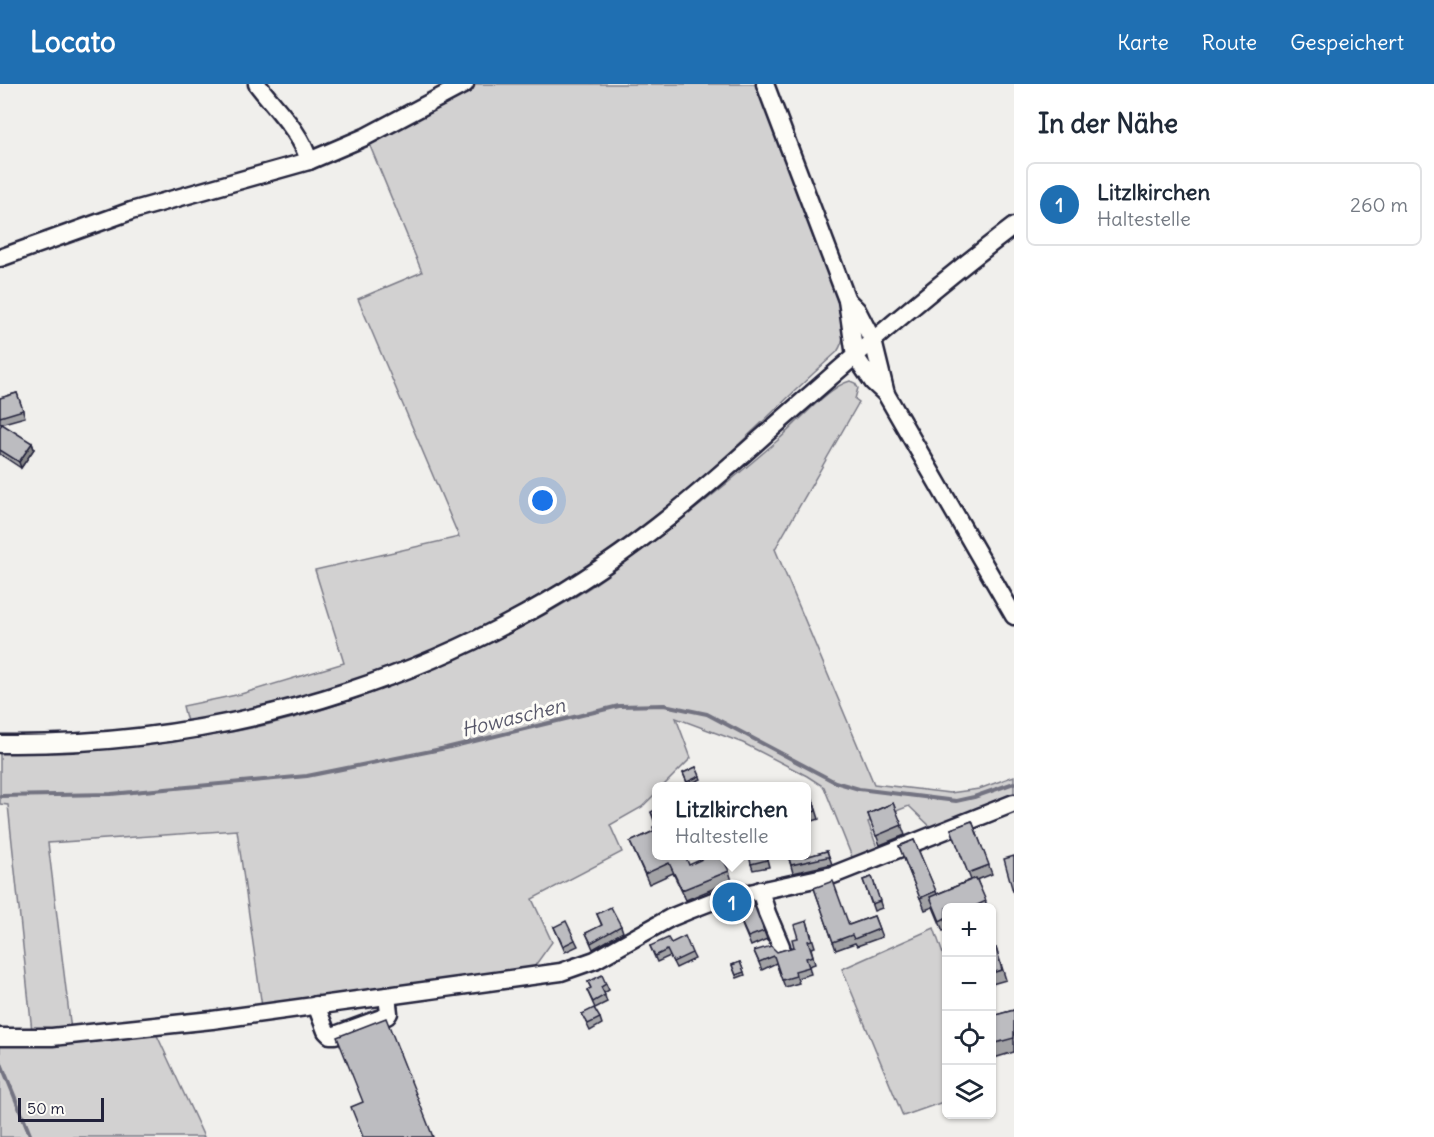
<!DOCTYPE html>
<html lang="de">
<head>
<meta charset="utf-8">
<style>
  :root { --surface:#fff; --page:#f6f6f7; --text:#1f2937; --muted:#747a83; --line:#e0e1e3; --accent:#1f6fb2 }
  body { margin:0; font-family:Delius,sans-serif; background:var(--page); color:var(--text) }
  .controls { position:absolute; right:18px; bottom:18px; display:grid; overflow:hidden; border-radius:9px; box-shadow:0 2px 4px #0004 }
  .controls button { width:54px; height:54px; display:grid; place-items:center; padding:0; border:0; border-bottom:2px solid var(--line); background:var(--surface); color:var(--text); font:30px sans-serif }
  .scale { position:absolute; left:18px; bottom:15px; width:86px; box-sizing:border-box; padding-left:6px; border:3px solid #22223b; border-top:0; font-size:16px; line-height:21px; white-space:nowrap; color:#22223b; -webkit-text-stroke:4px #fdfcf7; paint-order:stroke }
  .you { position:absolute; left:543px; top:417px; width:21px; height:21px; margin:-15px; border:4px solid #fff; border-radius:50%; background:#1a73e8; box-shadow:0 0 0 9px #1a73e833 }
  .badge { display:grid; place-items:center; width:39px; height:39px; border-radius:50%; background:var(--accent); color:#fff; font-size:20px; font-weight:700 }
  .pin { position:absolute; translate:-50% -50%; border:3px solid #fff; box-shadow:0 2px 6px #0006 }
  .popup { position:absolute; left:652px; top:698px; width:159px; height:78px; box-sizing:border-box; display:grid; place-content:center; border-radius:9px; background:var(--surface); filter:drop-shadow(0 2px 4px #0005); font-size:20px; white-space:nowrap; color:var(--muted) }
  .popup b { font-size:22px; color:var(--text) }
  .popup::after { content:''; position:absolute; left:50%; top:100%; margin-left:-12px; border:12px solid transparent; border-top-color:var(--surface) }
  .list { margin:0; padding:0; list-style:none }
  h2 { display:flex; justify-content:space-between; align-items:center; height:78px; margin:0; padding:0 24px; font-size:26px }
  h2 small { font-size:20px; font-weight:400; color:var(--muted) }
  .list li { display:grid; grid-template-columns:39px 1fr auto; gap:18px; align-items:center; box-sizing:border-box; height:84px; margin:0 12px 12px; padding:0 12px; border:2px solid var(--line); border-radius:9px }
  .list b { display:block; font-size:22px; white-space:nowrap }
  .list p { margin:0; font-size:20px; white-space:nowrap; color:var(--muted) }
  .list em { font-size:20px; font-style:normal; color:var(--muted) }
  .icon { flex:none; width:33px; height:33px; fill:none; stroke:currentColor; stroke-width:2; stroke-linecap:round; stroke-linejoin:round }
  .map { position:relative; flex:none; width:1014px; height:1053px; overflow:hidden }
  header { display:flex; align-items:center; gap:36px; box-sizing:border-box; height:84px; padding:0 30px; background:var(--accent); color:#fff }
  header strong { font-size:28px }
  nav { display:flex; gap:33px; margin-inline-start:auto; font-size:21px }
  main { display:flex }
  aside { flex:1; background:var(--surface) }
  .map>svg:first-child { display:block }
</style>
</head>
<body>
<header>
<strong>Locato</strong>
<nav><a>Karte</a><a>Route</a><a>Gespeichert</a></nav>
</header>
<main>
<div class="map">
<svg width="1014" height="1053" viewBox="0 0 1014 1053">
  <rect width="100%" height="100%" fill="#f0efec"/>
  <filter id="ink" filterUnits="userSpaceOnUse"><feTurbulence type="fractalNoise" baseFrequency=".0167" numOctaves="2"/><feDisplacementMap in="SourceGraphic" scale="12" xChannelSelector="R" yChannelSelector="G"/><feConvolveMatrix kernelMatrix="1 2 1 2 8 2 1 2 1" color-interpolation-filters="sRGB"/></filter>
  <g filter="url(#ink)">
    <g fill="#d2d1d1" stroke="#7a7a86" stroke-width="1.5">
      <path d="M475,0H759L840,220C843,239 848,251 837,268C795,305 756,346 714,383C599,485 464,566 315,609C273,622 230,630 187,638L183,622L241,610L344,579L315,486L459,453L358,215L422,188L368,57Z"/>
      <path d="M850,297L855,299L858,304L855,315L859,318L775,465L874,700L950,709L979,705L1014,692V712L933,745L909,722L868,738L879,769L854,778L824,703L807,692L743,659L676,634L691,674L663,702H657V708L642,723L610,741L622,768L532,815L552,858L529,890L262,923L237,746L48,759L71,946L32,947L8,721L0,720V666C72,665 144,663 215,651C297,638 376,610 452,576C500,555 548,531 592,502C616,486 639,468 662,451C701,421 740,389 777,357C795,341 829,302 850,297Z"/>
      <path d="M934,844L946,879V1017L903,1032L842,885Z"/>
      <path d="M155,947L204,1053H0V958Z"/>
    </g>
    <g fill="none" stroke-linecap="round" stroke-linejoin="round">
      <g stroke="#737381" stroke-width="4">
        <path d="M0,712L111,710L307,692L446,664L619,622L664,621L707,630L835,698L859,705L956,717L974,713L1014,699"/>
        <path d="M0,977L31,1053"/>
      </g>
      <g stroke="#22223b" stroke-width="21">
        <g id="minor">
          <path d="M257,0C275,24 301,48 309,77"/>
          <path d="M765,0L847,216L855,272L873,298L886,310"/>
          <path d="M0,174L131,127L309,77L365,53L465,0"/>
          <path d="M847,216L857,226L873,257L886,310L1014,532"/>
          <path d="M0,660C236,663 471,589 658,442C711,401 759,355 810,311C876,253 943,196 1014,142"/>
          <path d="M760,806L767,829L781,862"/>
          <path d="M316,921L326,947L330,951H335L387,932L389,929L387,912"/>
          <path d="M0,953H52L212,936L561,888L595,876L670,834L687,827L713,817L833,791L1014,719"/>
        </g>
      </g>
      <use href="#minor" stroke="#fdfcf7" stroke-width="16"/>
    </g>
    <g fill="#a2a2a5" stroke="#22223b" stroke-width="1.5">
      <path d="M17,309L25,333L0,340V314Z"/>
      <path d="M0,343L32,359L34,365L21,384L0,370Z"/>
      <path d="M696,683L701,695L688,701L683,689Z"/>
      <path d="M807,713L814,719L819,735L807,739Z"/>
      <path d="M893,719L905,751L880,761L868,730Z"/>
      <path d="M651,728L689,781L729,787L732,797L686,816L673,789L649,800L630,758L654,747L656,742Z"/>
      <path d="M972,737L992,790L977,796L988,824H946V846L943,847L933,823L925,826L899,762L914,756L937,810L971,796L951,745Z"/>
      <path d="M827,767L832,780L793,789L788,771H805L806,773Z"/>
      <path d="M766,771L769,783L753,786L751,780Z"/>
      <path d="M872,793L882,824L874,827L863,796Z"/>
      <path d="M814,804L849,841L874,832L882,853L857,862L855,859L836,866Z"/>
      <path d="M752,816L767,855L751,862L735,824Z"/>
      <path d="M597,830L621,842L623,848L593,865L586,849L602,842Z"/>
      <path d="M807,837L815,863L811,864L815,880L809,882L811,890L797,894L799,899L785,903L776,879L762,886L754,867L777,868L794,863Z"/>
      <path d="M554,843L575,856L578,862L565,868Z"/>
      <path d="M671,859L692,869L695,875L676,884L670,872L657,878L650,862Z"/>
      <path d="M996,864L1006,896L992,900V865Z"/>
      <path d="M740,878L745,891L737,894L732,881Z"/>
      <path d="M588,898L606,900L609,906L604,909L607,918L595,924L587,906L591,904Z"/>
      <path d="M1014,926V968L994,974L992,968V932Z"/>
      <path d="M582,930L600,934L602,940L590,947Z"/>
    </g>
    <path fill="#848486" stroke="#22223b" stroke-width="1.5" d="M32,359L34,365L21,384L19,378Z"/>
    <g fill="#bcbcc0" stroke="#22223b" stroke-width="1.5">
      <path d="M17,309L23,326L0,333V314Z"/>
      <path d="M2,340L32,359L19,378L0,366V343Z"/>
      <path d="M696,683L700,692L687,698L683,689Z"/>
      <path d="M812,712L816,727L807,730V713Z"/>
      <path d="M893,719L902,741L876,752L868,730Z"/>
      <path d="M657,725V740L651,728Z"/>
      <path d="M972,737L989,781L968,789L951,745Z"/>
      <path d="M657,741V771H685L689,781L711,771H721L729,787L682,806L669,779L645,790L630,758L654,747L653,743Z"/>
      <path d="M914,756L936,807L920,814L899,762Z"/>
      <path d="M827,767L829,773H827L791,781L788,771H805V773Z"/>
      <path d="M749,771H766L767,776L751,780Z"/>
      <path d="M1014,772V811L1004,775Z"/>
      <path d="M872,793L880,817L872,820L863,796Z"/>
      <path d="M976,794L986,817L971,824H946V840L945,834L940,837L930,813Z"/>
      <path d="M833,797L849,841L874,832L879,845L854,855L852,851L833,858L814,804Z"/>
      <path d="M752,816L764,847L748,853L735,824Z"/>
      <path d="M611,823L621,842L591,859L586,849L602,841L597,830Z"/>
      <path d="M566,837L575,856L563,862L554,843Z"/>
      <path d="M807,837L812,856L808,857L813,872L806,874L809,883L795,887L796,892L782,896L774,872L759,878L754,867L771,862L777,868L794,863L792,855L798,854L794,841Z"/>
      <path d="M685,852L692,869L673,878L667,866L655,872L650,862L668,854L671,859Z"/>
      <path d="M996,864L1002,886L992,889V865Z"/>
      <path d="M740,878L744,888L736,891L732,881Z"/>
      <path d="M602,891L606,900L601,903L605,911L593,918L587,906L591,904L588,898Z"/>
      <path d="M594,924L600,934L588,940L582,930Z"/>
      <path d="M1014,926V954L992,960V932Z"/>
      <path d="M386,934L433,1053H363L351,1023L363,1018L337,953Z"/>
    </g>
  </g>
  <g text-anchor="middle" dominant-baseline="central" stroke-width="6" stroke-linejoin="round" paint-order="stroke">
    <g font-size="20" font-style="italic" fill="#58586a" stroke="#fdfcf7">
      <text transform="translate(513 633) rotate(-14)">Howaschen</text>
    </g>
  </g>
</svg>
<div class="controls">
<button>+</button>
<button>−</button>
<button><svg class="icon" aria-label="locate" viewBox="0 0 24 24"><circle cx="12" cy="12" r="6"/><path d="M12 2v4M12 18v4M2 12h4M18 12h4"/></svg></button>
<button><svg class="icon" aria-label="layers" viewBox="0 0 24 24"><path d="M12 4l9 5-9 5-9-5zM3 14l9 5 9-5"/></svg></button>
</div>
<div class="scale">50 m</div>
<div class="you"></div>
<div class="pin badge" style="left:732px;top:818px">1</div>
<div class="popup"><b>Litzlkirchen</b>Haltestelle</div>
</div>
<aside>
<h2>In der Nähe<small></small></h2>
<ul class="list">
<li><span class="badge">1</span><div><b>Litzlkirchen</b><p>Haltestelle</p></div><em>260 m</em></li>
</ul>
</aside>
</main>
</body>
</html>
